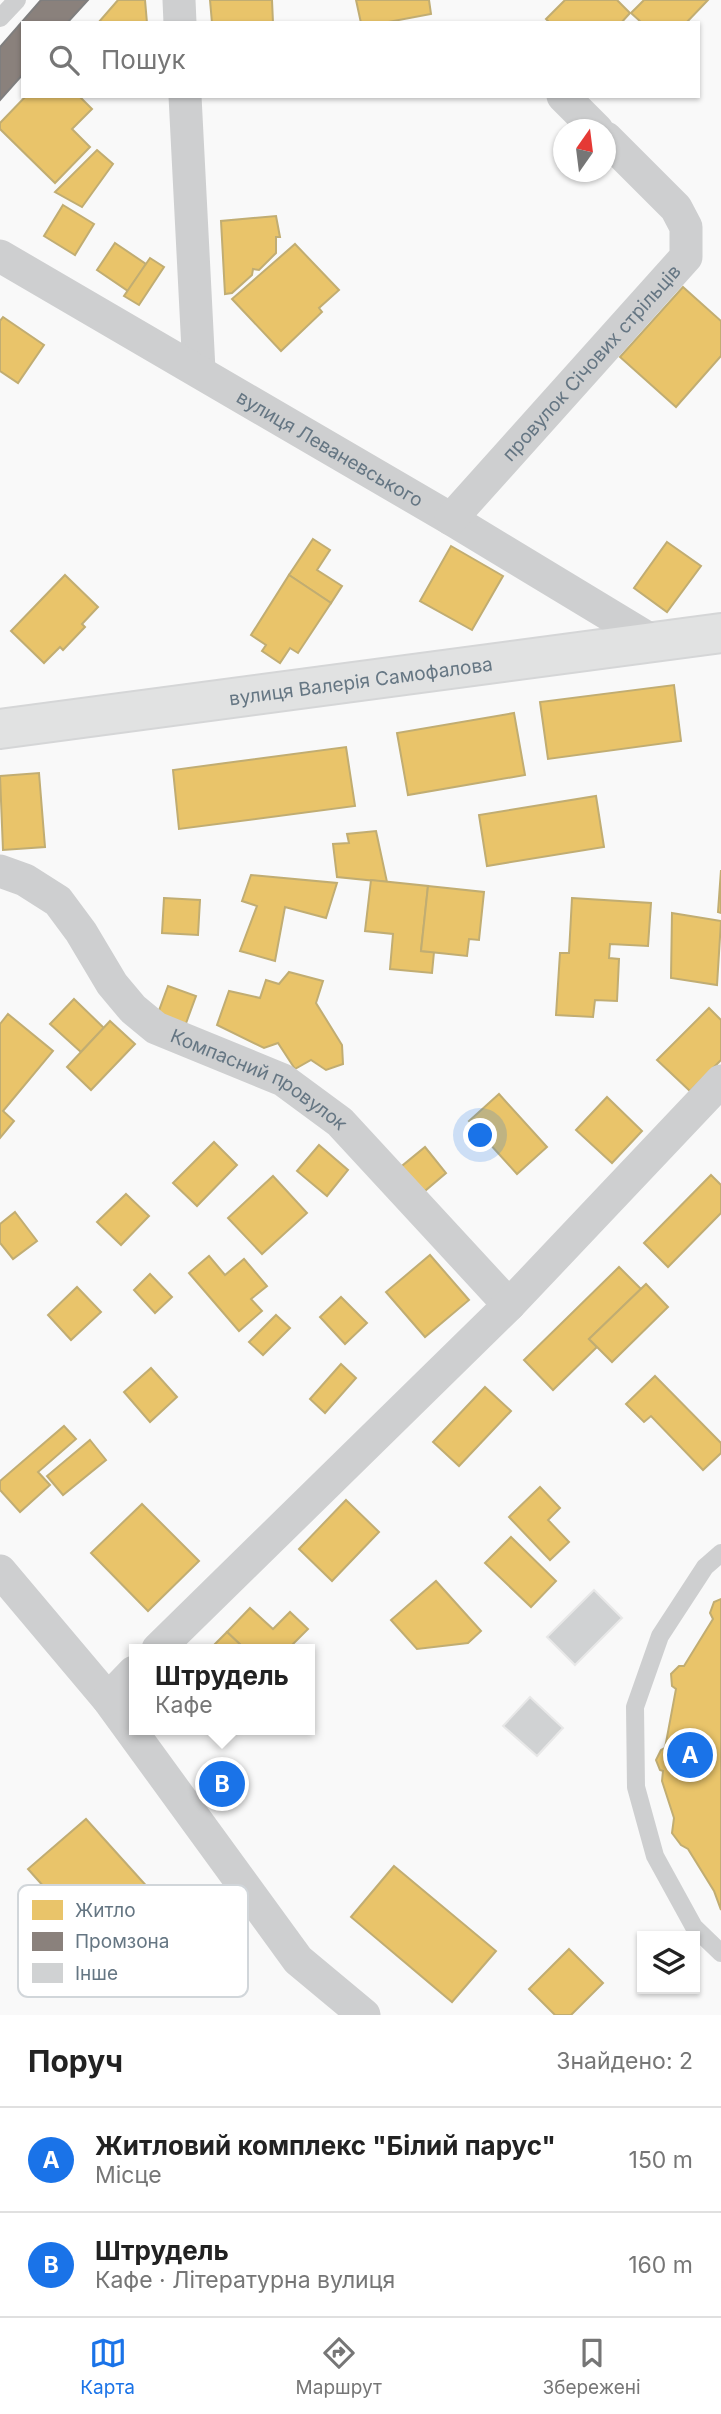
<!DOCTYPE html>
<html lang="uk">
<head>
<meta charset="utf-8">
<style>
  :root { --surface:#fff; --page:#f6f6f6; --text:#222; --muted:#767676; --line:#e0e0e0; --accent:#1a73e8 }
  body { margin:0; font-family:Inter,sans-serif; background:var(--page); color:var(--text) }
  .controls { position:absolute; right:21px; bottom:21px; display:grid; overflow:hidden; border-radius:0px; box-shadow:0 2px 5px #0004 }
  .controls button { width:63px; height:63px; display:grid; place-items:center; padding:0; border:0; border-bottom:2px solid var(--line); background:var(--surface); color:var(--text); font:35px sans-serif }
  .compass { position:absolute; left:553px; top:119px; width:63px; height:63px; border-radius:50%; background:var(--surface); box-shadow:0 2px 5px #0004; rotate:14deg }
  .you { position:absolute; left:481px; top:1136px; width:24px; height:24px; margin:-18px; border:5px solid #fff; border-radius:50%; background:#1a73e8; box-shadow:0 0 0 10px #1a73e833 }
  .badge { display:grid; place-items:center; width:46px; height:46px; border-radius:50%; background:var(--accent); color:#fff; font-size:23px; font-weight:700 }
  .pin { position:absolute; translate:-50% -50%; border:4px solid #fff; box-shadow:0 2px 7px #0006 }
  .popup { position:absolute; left:129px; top:1644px; width:186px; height:91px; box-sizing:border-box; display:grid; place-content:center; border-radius:0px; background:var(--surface); filter:drop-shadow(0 2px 5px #0005); font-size:23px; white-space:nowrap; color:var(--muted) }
  .popup b { font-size:26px; color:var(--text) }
  .popup::after { content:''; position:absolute; left:50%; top:100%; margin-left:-14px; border:14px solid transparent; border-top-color:var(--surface) }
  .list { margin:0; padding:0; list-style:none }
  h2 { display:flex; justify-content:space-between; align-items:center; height:91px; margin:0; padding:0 28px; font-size:30px }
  h2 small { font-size:23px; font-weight:400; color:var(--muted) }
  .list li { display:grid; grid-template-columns:46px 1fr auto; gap:21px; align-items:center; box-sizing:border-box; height:105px; padding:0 28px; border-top:2px solid var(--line) }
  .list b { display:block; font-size:26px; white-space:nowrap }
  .list p { margin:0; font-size:23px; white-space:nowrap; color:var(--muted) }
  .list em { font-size:23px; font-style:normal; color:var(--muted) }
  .icon { flex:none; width:38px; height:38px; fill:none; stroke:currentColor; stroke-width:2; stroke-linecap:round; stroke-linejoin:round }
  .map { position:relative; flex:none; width:721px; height:2015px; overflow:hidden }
  .search { position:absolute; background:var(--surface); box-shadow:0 2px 5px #0004; left:21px; right:21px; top:21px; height:77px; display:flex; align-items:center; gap:18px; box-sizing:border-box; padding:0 24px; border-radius:0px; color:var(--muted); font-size:26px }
  .sheet { height:301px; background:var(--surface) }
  nav { display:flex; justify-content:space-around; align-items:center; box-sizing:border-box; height:98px; border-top:2px solid var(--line); background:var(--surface); font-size:19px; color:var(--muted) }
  nav a { display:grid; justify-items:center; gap:4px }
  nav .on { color:var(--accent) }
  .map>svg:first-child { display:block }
</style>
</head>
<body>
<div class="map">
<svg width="721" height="2015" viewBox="0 0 721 2015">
  <rect width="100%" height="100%" fill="#f9f9f9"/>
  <g fill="#e9c46a" stroke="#c1ad72" stroke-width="2">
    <path d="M118,0H145L147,23H98Z"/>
    <path d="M210,0H272L273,23H212Z"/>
    <path d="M356,0H429L431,14L383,23H361Z"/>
    <path d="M565,0H617L630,13L621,23H550L546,19Z"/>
    <path d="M644,0H708L686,23H642L631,13Z"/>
    <path d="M26,96H79L92,109L72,129L90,147L55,183L0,129V123Z"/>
    <path d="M97,150L113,164L82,207L55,192Z"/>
    <path d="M63,205L94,224L75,255L44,236Z"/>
    <path d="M276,216L280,237H276V253L259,270L253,269L252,275L232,293L225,294L221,221Z"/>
    <path d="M115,243L146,264L128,291L97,270Z"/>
    <path d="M295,244L339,290L319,308L322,312L281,351L232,299Z"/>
    <path d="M150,258L164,267L139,305L124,296Z"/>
    <path d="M683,287L721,321V356L676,407L620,357Z"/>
    <path d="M3,317L44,345L18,383L0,371V321Z"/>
    <path d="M313,539L330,550L317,570L342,586L331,603L289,575Z"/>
    <path d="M667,542L701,566L667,612L634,588Z"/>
    <path d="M451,546L503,576L472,630L420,601Z"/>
    <path d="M65,575L98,607L82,624L85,627L63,650L60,647L44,663L11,631Z"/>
    <path d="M289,575L331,603L298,653L290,648L280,663L262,651L266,645L251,635Z"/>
    <path d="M674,685L681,741L548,759L540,702Z"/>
    <path d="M514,713L525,775L408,795L397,733Z"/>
    <path d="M346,747L355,806L179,829L173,770Z"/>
    <path d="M39,773L45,847L3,850L0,776Z"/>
    <path d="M596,796L604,847L487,866L479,815Z"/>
    <path d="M376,831L387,882L337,877L333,844L349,843L347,834Z"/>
    <path d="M721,870V913L718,912Z"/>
    <path d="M251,875L337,883L326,918L285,907L275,961L240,951L257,906L242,901Z"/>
    <path d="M371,880L428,886L421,951L434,952L432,973L390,969L393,934L365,931Z"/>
    <path d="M428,886L484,892L479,940L469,939L467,956L421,951Z"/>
    <path d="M164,898L200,900L198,935L162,933Z"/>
    <path d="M572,898L651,903L648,946L610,944L609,958L619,959L617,1001L595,1000L593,1017L556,1015L560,953H569Z"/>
    <path d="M672,913L721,921L717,985L671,978Z"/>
    <path d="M289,972L323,981L316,1003L342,1045L343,1064L326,1070L311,1060L295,1069L278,1043L264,1048L217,1025L229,991L260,998L266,980L279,984Z"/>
    <path d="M168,986L196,996L185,1026L157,1016Z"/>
    <path d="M74,999L104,1028L81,1052L50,1024Z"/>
    <path d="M709,1008L721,1020V1060L690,1091L657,1060Z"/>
    <path d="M8,1014L53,1051L3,1111L14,1121L0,1138V1024Z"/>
    <path d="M110,1021L135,1044L91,1090L67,1067Z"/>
    <path d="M499,1094L547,1147L517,1174L469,1121Z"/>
    <path d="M607,1097L642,1131L612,1163L576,1130Z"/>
    <path d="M214,1142L237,1165L197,1206L173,1183Z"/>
    <path d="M319,1145L348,1170L327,1196L297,1171Z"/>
    <path d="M425,1147L446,1173L419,1196L397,1170Z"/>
    <path d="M711,1175L721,1185V1213L668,1267L644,1243Z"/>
    <path d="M273,1176L307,1213L262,1254L228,1218Z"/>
    <path d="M126,1194L149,1216L121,1245L97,1222Z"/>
    <path d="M15,1212L37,1241L13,1259L0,1243V1224Z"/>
    <path d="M430,1255L469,1300L425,1337L386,1292Z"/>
    <path d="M209,1256L225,1275L244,1259L267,1286L251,1299L262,1311L239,1331L189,1273Z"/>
    <path d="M619,1267L641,1289L589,1339L597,1347L553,1390L524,1360Z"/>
    <path d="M150,1274L172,1297L155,1313L134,1290Z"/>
    <path d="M646,1284L668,1307L612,1362L589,1339Z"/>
    <path d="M77,1287L101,1312L71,1340L48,1315Z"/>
    <path d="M341,1297L367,1323L345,1344L320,1317Z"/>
    <path d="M276,1315L290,1328L263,1355L249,1342Z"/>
    <path d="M341,1364L356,1378L325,1413L310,1399Z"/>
    <path d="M151,1368L177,1397L150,1422L124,1392Z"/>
    <path d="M655,1376L721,1443V1453L703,1470L651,1416L644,1422L626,1404Z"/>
    <path d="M485,1387L511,1411L459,1466L433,1442Z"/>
    <path d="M64,1426L76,1439L38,1472L50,1485L20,1512L0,1490V1481Z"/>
    <path d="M90,1440L106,1460L63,1495L47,1476Z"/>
    <path d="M540,1487L560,1508L548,1520L569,1542L550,1560L509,1517Z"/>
    <path d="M346,1500L379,1532L332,1581L299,1549Z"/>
    <path d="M142,1504L199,1561L148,1611L91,1553Z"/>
    <path d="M511,1537L556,1581L531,1607L485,1563Z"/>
    <path d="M436,1581L481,1631L468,1643L417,1649L391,1620Z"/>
    <path d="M721,1599V1910L714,1891L688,1849L681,1845L672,1833L674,1818L662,1781L663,1771L660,1770L656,1760L661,1750L665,1748L676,1689L672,1686L671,1674L679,1666H684L713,1619L710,1613L714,1602Z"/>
    <path d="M250,1608L273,1629L290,1612L308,1629L288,1649H245L227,1632Z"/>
    <path d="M227,1632L245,1649H210Z"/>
    <path d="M86,1819L187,1931L129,1982L28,1869Z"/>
    <path d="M394,1866L496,1951L452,2002L351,1917Z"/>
    <path d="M569,1949L603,1983L571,2015H555L529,1989Z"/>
  </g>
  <path fill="#8a817c" stroke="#7f7e7e" stroke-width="2" d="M41,0H88L67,23H23V74L0,100V47Z"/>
  <g fill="#d0d2d3" stroke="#e8e8e8" stroke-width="2">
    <path d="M594,1590L622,1618L575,1665L547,1637Z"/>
    <path d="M530,1697L563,1728L537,1756L503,1726Z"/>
  </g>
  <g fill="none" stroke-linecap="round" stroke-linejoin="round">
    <g stroke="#d5d6d7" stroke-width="42">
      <g id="secondary">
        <path id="s4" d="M0,729L721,633"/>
      </g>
    </g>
    <g stroke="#cecfd0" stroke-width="18">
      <path d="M0,18L17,0"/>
      <path d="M721,1553L705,1567L660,1636L635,1707L636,1787L655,1856L694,1927L721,1953"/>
    </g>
    <g stroke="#cecfd0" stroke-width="33">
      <path d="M179,0L180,23"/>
      <path d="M185,96L199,370"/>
      <path d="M563,96L597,130"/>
      <path id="s1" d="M0,256L451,519L656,643"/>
      <path id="s2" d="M451,519L686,257V227L676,208L606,138"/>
      <path id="s3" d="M0,871L25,880L58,901L81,932L112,984L133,1009L156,1028L283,1080L340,1122L509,1305"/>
      <path d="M0,1571L108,1699L298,1960L364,2015"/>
      <path d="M158,1649L509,1305L721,1081"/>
      <path d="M108,1699L134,1672"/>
    </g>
    <use href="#secondary" stroke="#e1e2e2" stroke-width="38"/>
  </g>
  <g text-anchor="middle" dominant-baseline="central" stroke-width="7" stroke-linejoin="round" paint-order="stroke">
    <g font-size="19" fill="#657683" stroke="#fff">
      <text stroke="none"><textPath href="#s2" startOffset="210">провулок Січових стрільців</textPath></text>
      <text stroke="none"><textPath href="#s1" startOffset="382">вулиця Леваневського</textPath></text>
      <text stroke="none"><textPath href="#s4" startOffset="364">вулиця Валерія Самофалова</textPath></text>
      <text stroke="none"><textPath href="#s3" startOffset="343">Компасний провулок</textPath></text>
    </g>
  </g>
  <rect x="18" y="1885" width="230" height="112" rx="10" fill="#fff" stroke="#d1d6da" stroke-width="2"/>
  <rect x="32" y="1900" width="31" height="20" fill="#e9c46a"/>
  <rect x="32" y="1932" width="31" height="19" fill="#8a817c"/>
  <rect x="32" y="1963" width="31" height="20" fill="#d0d2d3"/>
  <g font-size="19" fill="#657683">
    <text x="75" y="1917">Житло</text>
    <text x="75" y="1948">Промзона</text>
    <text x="75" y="1980">Інше</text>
  </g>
</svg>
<div class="controls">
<button><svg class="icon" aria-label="layers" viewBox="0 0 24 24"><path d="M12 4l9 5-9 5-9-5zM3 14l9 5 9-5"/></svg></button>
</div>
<svg class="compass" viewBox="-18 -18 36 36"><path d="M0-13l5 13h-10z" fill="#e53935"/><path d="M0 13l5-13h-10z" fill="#767676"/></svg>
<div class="you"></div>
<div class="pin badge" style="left:690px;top:1755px">A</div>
<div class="pin badge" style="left:222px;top:1784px">B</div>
<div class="popup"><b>Штрудель</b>Кафе</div>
<div class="search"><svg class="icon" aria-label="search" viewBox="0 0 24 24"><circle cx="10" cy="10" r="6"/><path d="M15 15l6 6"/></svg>Пошук</div>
</div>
<section class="sheet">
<h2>Поруч<small>Знайдено: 2</small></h2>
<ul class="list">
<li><span class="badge">A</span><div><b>Житловий комплекс &quot;Білий парус&quot;</b><p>Місце</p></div><em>150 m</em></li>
<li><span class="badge">B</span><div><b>Штрудель</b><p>Кафе · Літературна вулиця</p></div><em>160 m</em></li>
</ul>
</section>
<nav>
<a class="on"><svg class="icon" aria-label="map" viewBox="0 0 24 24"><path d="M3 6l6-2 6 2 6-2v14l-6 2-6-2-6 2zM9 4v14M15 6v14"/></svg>Карта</a>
<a><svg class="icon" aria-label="directions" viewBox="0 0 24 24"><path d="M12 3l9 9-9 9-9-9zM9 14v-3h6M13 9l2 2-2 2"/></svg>Маршрут</a>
<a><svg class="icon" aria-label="saved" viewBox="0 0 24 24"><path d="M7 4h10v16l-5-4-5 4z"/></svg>Збережені</a>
</nav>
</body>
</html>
